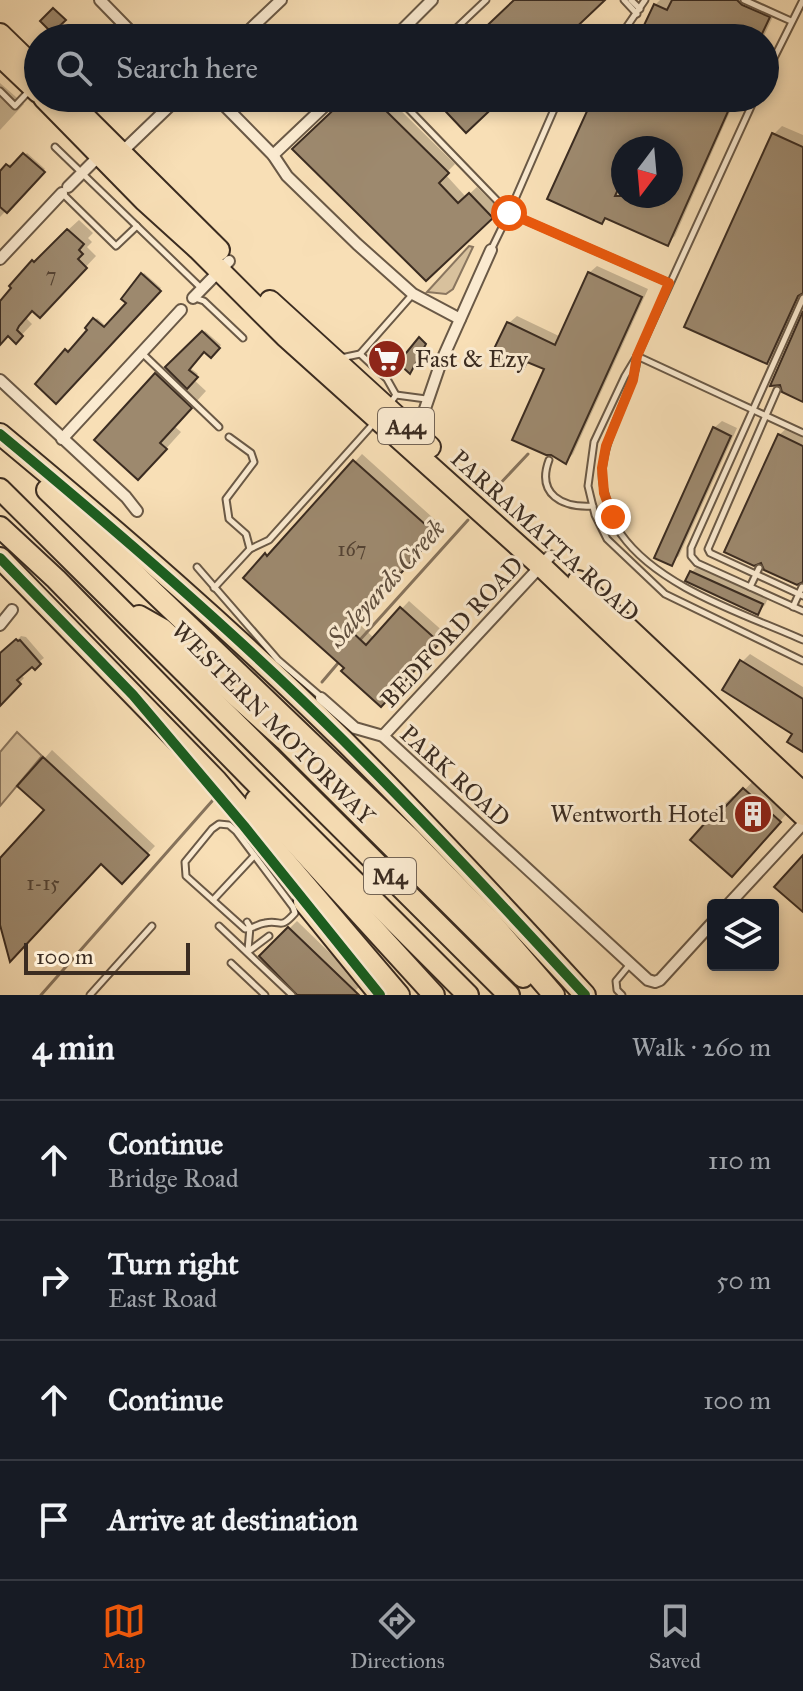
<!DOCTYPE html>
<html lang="en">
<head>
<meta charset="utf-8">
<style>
  :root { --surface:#171b24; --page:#20242c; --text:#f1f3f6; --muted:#9ea1a6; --line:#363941; --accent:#ea580c }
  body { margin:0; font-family:"IM FELL Great Primer",serif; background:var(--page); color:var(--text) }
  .controls { position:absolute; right:24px; bottom:24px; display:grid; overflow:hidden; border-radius:8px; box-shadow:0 4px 12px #0003 }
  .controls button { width:72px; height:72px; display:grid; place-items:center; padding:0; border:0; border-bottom:2px solid var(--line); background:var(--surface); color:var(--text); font:40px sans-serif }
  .compass { position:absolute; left:611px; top:136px; width:72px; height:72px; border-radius:50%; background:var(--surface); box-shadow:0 4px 12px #0003; rotate:196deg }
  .scale { position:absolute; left:24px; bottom:20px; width:166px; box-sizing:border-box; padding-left:8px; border:4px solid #3b2c21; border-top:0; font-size:22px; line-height:28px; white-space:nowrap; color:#3b2c21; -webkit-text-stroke:6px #faead0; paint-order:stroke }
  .stop { position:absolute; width:24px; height:24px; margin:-18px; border:6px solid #ea580c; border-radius:50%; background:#fff }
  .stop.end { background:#ea580c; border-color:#fff; box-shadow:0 2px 8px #0008 }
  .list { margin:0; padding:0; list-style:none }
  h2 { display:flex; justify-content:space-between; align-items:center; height:104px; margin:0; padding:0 32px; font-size:34px }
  h2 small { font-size:26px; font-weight:400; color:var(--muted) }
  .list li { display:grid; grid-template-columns:52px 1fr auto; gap:24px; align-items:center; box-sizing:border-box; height:120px; padding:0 32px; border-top:2px solid var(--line) }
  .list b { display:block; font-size:30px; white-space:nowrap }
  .list p { margin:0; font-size:26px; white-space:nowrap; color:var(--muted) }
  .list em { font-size:26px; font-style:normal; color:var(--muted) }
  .icon { flex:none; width:44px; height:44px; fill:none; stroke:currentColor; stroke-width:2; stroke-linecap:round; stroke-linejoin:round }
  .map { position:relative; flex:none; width:803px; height:995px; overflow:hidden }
  .search { position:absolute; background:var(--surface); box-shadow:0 4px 12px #0003; left:24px; right:24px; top:24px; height:88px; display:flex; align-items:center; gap:20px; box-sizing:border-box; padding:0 28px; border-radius:44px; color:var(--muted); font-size:30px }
  .sheet { height:584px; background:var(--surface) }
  nav { display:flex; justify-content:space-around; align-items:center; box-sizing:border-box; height:112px; border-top:2px solid var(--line); background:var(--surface); font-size:22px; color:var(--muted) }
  nav a { display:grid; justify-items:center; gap:4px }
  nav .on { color:var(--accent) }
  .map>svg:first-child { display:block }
</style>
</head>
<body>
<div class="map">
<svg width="803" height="995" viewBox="0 0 803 995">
  <rect width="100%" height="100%" fill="#f8dfb6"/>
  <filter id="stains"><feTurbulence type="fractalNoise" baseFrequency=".0025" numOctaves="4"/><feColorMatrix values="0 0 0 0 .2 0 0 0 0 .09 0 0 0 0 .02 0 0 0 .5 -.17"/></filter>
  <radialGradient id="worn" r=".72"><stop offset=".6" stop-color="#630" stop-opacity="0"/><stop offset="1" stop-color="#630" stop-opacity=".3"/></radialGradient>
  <g fill="#d8c19d" stroke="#8a765f" stroke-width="2">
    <path d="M469,246L473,247L453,289L446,294L427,292Z"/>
    <path d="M17,732L42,756L0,806V752Z"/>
  </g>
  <g fill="#0003" fill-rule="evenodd">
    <path d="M660,0H756L776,10L763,38H640L655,5Z"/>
    <path d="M0,83L24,104L0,130Z"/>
    <path d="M349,98H388L455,164L445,174L466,197L477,187L499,209L426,278Z"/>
    <path d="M595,98H736L675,236L667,243L607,217L602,222ZM623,148H671V196H623Z"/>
    <path d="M782,126L803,135V292L775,354L767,362L774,134Z"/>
    <path d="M27,153L45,169L0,217V174L10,164L13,167Z"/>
    <path d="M79,220L93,233L88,238L92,242L87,247L96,256L50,305L32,309L27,319L32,324L16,341L8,334L0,340V303L34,261Z"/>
    <path d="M597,266L648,289L573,454L565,462L546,368L530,361L523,368L509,323L517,316L561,337L589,273Z"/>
    <path d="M144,273L161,288L56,401L38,384L68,349L71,352L90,330L88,328L97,318L107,327L129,303L124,299Z"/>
    <path d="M205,331L221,345L211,356L204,350L189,367L198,374L193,379L206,391L174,426L181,432L154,462L156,374Z"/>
    <path d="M722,421L737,428L679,556L671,563L714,428Z"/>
    <path d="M787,428L803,435V580L779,435Z"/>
    <path d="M362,454L442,526L356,621L374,638L409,601L446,634L381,704L347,668L246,578L274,547L276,549Z"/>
    <path d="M699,564L769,596L765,605L757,613L692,572Z"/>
    <path d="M21,636L26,637L44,658L21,675L24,678L1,702L0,658Z"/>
    <path d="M750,654L803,687V750L795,733L742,662Z"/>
    <path d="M52,750L155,846L122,881L101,861L0,917V861L46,810L20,786Z"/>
    <path d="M755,779L790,810L742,864L722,806L733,796L736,799Z"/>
    <path d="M297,921L362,984L351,995H298L262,956Z"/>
  </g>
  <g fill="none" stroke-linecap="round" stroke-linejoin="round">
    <g stroke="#86735c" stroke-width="3">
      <path d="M496,488L528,454"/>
      <path d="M358,642L468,520"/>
      <path d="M322,682L339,662"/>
      <path d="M41,995L213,800"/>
    </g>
  </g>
  <g fill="#9d896e" stroke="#3b2c21" stroke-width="2" fill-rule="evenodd">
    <path d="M514,0H605L565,38H474Z"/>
    <path d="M672,0H737L742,5L770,17L760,38H638L654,4L667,10Z"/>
    <path d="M53,8L66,20L52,33L40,21Z"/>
    <path d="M346,98H373L449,173L439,183L458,203L469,193L493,218L426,281L292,149Z"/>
    <path d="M433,98H503L466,133Z"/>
    <path d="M593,98H734L668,246L605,218L602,224L547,199ZM623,148H671V196H615L623,178Z"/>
    <path d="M772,133L803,147V293L798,296L767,364L684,327Z"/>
    <path d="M23,153L45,172L7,213L0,207V171L6,164L10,167Z"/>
    <path d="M67,229L84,244L79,250L83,254L78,259L87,268L40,318L32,311L19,326L17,330L23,336L16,344L8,336L0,345V301L11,288L9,286L32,260L34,262Z"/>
    <path d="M588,272L642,297L566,464L551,455H546L512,440L544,369L527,362L523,370L491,355L507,322L555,345Z"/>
    <path d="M141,273L161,291L56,404L35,384L65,349L68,352L87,330L85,328L93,318L104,327L126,303L121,299Z"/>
    <path d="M803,311V402L782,392L780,385L770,386Z"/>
    <path d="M202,331L220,348L211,358L204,352L189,370L198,377L187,389L165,367Z"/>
    <path d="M419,337L426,344L410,374L398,363Z"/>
    <path d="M155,373L192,408L160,443L167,449L138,480L94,440Z"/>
    <path d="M713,427L731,436L672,566L654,558Z"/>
    <path d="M778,434L803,446V582L797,585L764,570L761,563L754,566L724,552Z"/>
    <path d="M353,460L436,534L350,630L366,645L400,607L440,643L381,707L341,671L344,668L243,578L265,553L267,556Z"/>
    <path d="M690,571L763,604L758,615L685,581Z"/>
    <path d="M16,639L18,641L20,640L41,664L35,670L32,667L17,680L21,684L0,706V653Z"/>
    <path d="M740,660L803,699V752L787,742L792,734L722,690Z"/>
    <path d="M43,757L149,855L122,884L101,864L10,962L0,925V858L44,810L17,786Z"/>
    <path d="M743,788L781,822L732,877L690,840L721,805L724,808Z"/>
    <path d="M803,855V912L774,887Z"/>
    <path d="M288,927L359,995H297L259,956Z"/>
  </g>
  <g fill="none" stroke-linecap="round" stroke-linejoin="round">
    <g stroke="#6a5946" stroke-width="9">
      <g id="lane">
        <path d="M624,0L637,14"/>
        <path d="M631,0L640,9"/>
        <path d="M744,0L791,21"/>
        <path d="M446,38L486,0"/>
        <path d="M619,38L645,0"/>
        <path d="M765,76L803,0"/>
        <path d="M0,91L15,106L30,90"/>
        <path d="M398,98L509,213L559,98"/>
        <path d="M755,98L637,356L625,376L594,442L588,486L595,515L607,539L665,594L803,661"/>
        <path d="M55,147L201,288"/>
        <path d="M63,194L116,246L137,226"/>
        <path d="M491,250L509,213L669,283"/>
        <path d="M195,298L204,301L243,338"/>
        <path d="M803,298L691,548V556L697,563L803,611"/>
        <path d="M142,353L219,427"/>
        <path d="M360,354L412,295"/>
        <path d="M637,356L803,433"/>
        <path d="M341,358L360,354L387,379L396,395L389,405"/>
        <path d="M637,361C631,397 608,428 603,464C600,478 604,493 609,506C612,515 615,526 621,534C659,588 745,614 803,640"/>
        <path d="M777,390L708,549L710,553L803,596"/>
        <path d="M396,395L426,399"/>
        <path d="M229,437L251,453L254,462L226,499L229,519L246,534L250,549"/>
        <path d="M549,460C536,495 563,508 593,506"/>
        <path d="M197,567L278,660L320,696"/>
        <path d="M750,587L759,568"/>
        <path d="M214,588L250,549L269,540L374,423"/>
        <path d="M793,607L802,587"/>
        <path d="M219,824L229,825L236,831L293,907L295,913C279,931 282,919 265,923C257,924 253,929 245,929L186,876L185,862L212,829Z"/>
        <path d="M213,900L254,856"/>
        <path d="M247,922L250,927L248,950"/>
        <path d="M219,926L292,995"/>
        <path d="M249,951L269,936"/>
        <path d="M231,963L265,995"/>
        <path d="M90,995L152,926"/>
        <path d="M622,995L617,990L616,981L630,964"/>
      </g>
    </g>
    <g stroke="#6a5946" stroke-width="14">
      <g id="street">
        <path d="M100,0L137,38"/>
        <path d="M241,38L281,0"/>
        <path d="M394,38L432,0"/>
        <path d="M217,98L273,155L287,176L357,244L413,294L460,319"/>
        <path d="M116,149L127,147L178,98"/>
        <path d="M273,155L333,98"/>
        <path d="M68,187L101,154"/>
        <path d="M0,259L62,193"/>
        <path d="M193,298L229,261"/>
        <path d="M0,380L126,497L137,511"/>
        <path d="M416,435L441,362L491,250"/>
        <path d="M62,439L181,310"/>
        <path d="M0,625L12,610"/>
        <path d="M321,698L355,728L383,736L648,980L655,982L660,980L713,922"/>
        <path d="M383,736L550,556"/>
        <path d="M728,905L803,824"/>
      </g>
    </g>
    <g stroke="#3b2c21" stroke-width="24">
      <g id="highway">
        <path d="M0,34L38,71"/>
        <path d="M0,56L38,92"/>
        <path d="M44,98L144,200L198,249L285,336L541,566L803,815"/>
        <path d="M66,98L219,250"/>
        <path d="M270,301L430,447"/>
        <path d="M0,434C118,532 234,632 343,740C426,823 506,909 585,995"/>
        <path d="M0,489L509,995"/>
        <path d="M47,490L410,838L490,921L554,995"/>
        <path d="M0,527L56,579L251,778L468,995"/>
        <path d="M0,558L216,780L399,995"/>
        <path d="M578,581L803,793"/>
        <path d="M139,616L162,629L285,740L523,977"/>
        <path d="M256,800L434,995"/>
        <path d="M304,902L380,995"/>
      </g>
    </g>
    <path stroke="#3b2c21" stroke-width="2" stroke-dasharray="2 4" stroke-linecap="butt" d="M226,38L232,31"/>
    <use href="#lane" stroke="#faead0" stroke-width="5"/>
    <use href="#street" stroke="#faead0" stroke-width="10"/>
    <use href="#highway" stroke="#f8dfb6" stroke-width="20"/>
    <g stroke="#faead0" stroke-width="15">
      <g id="cycleway">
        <path d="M0,434C118,532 234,632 343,740C426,823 506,909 585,995"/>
        <path d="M0,558L133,695L244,826L380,995"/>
      </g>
    </g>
    <use href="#cycleway" stroke="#1b5e20" stroke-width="10"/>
  </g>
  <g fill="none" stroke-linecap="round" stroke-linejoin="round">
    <path stroke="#ea580c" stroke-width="10" d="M509,213L669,283L637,356L633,380L606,446L602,468L604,493L613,517"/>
  </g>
  <defs>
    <g id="supermarket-disc" transform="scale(2)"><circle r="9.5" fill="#8f2418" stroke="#faead0"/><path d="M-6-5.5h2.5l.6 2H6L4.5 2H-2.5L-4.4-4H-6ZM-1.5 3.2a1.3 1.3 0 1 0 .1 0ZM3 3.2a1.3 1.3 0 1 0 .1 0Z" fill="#fff"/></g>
    <g id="building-disc" transform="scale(2)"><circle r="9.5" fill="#8f2418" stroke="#faead0"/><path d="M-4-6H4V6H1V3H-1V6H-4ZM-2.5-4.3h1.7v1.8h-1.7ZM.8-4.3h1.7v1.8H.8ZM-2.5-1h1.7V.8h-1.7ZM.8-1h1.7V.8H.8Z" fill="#fff"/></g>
  </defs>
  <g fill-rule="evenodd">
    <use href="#supermarket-disc" x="387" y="359"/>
    <use href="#building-disc" x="753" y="814"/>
  </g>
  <g text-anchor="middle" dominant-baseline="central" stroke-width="6" stroke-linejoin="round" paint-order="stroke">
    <g font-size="20" fill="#544334">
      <text x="51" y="275">7</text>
      <text x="352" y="549">167</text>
      <text x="43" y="883">1-15</text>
    </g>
    <g fill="#faead0" stroke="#746556" stroke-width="2">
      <rect x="378" y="408" width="56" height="36" rx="6"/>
      <rect x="364" y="858" width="52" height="36" rx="6"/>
    </g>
    <g font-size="22" font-weight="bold" fill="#3b2c21">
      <text x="406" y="426">A44</text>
      <text x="390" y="876">M4</text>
    </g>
    <g font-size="24" fill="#3b2c21" stroke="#faead0" text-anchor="start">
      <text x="415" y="359">Fast &amp; Ezy</text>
      <text x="725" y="814" text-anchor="end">Wentworth Hotel</text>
    </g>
    <g font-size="24" fill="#3b2c21" stroke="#faead0">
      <text transform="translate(545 536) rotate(42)">PARRAMATTA ROAD</text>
      <text transform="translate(452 632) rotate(-47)">BEDFORD ROAD</text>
      <text transform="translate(273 723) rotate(45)">WESTERN MOTORWAY</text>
      <text transform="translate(455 776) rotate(42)">PARK ROAD</text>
    </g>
    <g font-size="26" font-style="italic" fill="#604f3e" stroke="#faead0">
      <text transform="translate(386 583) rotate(-48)">Saleyards Creek</text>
    </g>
  </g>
  <rect width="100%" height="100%" filter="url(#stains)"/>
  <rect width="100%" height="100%" fill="url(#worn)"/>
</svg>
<div class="controls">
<button><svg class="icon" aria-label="layers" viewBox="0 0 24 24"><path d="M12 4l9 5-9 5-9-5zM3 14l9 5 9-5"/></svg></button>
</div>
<svg class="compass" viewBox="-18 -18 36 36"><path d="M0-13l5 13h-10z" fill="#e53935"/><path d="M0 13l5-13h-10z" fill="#9ea1a6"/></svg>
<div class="scale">100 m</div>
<div class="stop" style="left:509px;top:213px"></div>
<div class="stop end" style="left:613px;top:517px"></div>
<div class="search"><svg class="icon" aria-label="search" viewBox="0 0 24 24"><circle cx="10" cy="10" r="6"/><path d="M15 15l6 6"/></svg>Search here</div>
</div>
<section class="sheet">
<h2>4 min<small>Walk · 260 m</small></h2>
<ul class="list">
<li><svg class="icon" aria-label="ahead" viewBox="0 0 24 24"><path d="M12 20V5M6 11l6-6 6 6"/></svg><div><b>Continue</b><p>Bridge Road</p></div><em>110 m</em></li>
<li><svg class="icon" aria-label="right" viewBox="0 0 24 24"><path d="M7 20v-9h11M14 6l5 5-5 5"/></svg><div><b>Turn right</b><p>East Road</p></div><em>50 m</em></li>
<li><svg class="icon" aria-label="ahead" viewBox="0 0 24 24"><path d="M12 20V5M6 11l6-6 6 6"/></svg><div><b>Continue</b></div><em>100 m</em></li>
<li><svg class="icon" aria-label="arrive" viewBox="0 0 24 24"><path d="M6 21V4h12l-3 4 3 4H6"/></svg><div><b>Arrive at destination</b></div></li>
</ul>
</section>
<nav>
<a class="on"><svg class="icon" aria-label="map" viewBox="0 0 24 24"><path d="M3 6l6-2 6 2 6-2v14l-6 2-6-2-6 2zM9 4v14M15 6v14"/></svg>Map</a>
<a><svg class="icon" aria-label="directions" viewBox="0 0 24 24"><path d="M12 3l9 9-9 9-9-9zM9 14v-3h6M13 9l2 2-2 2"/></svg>Directions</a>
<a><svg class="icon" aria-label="saved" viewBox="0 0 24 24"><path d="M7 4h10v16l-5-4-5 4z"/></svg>Saved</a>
</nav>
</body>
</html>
